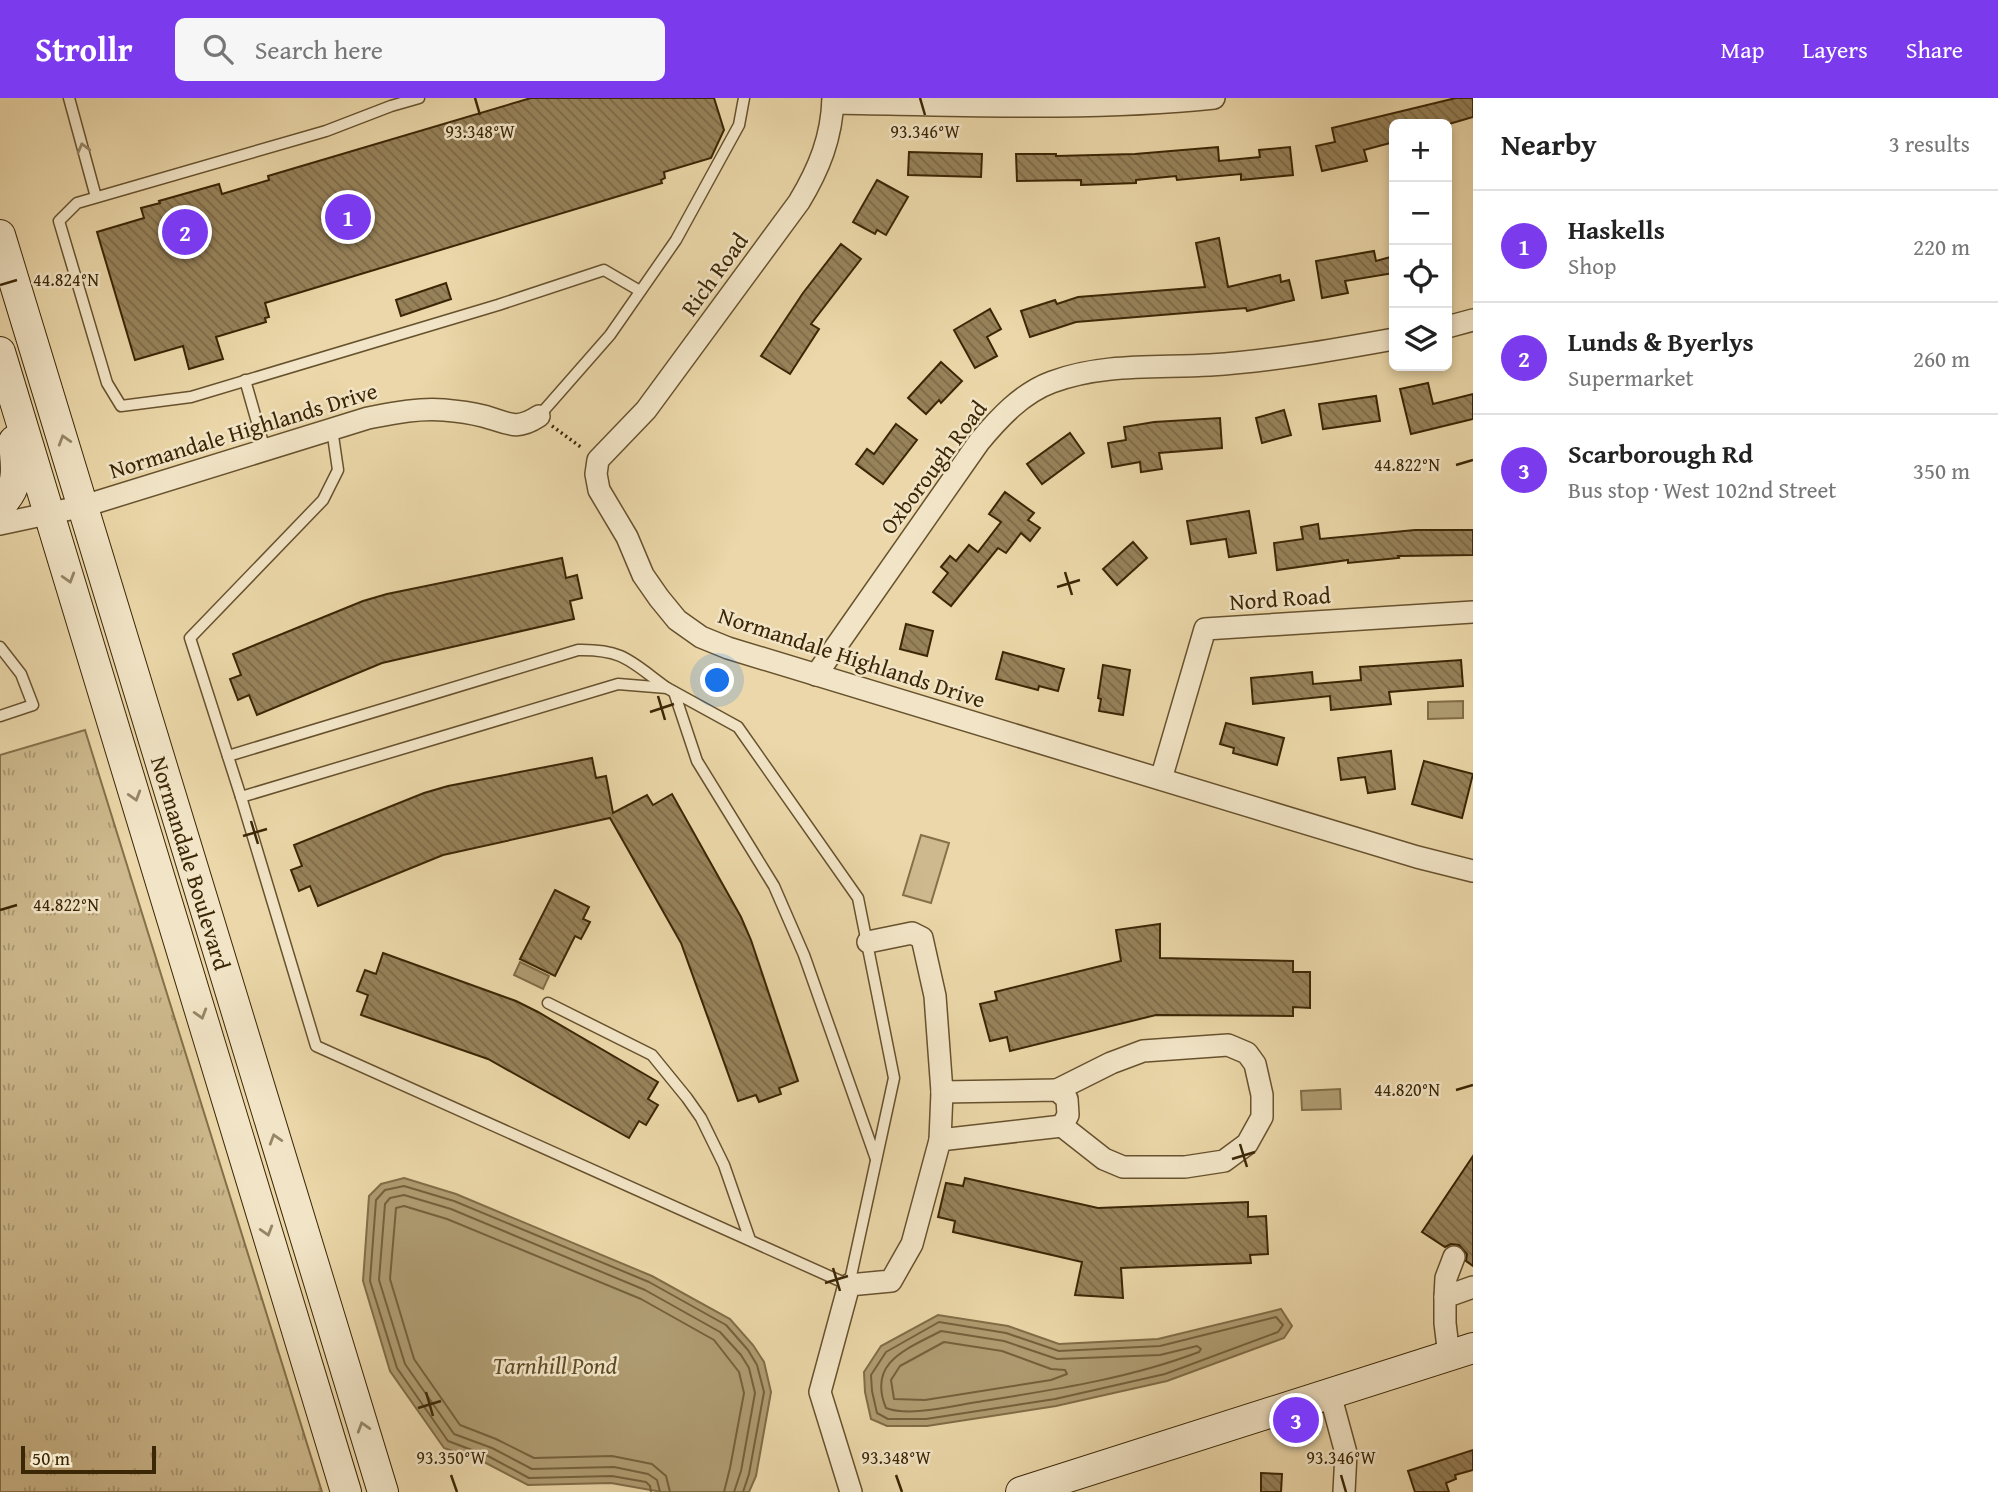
<!DOCTYPE html>
<html lang="en">
<head>
<meta charset="utf-8">
<style>
  :root { --surface:#fff; --page:#f6f6f6; --text:#222; --muted:#767676; --line:#e0e0e0; --accent:#7c3aed }
  body { margin:0; font-family:"Gentium Book Plus",serif; background:var(--page); color:var(--text) }
  .controls { position:absolute; right:21px; top:21px; display:grid; overflow:hidden; border-radius:10px; box-shadow:0 4px 10px #0003 }
  .controls button { width:63px; height:63px; display:grid; place-items:center; padding:0; border:0; border-bottom:2px solid var(--line); background:var(--surface); color:var(--text); font:35px sans-serif }
  .scale { position:absolute; left:21px; bottom:18px; width:135px; box-sizing:border-box; padding-left:7px; border:4px solid #3b2605; border-top:0; font-size:19px; line-height:24px; white-space:nowrap; color:#3b2605; -webkit-text-stroke:5px #f2e5c7; paint-order:stroke }
  .you { position:absolute; left:718px; top:583px; width:24px; height:24px; margin:-18px; border:5px solid #fff; border-radius:50%; background:#1a73e8; box-shadow:0 0 0 10px #1a73e833 }
  .badge { display:grid; place-items:center; width:46px; height:46px; border-radius:50%; background:var(--accent); color:#fff; font-size:23px; font-weight:700 }
  .pin { position:absolute; translate:-50% -50%; border:4px solid #fff; box-shadow:0 2px 7px #0006 }
  .list { margin:0; padding:0; list-style:none }
  h2 { display:flex; justify-content:space-between; align-items:center; height:91px; margin:0; padding:0 28px; font-size:30px }
  h2 small { font-size:23px; font-weight:400; color:var(--muted) }
  .list li { display:grid; grid-template-columns:46px 1fr auto; gap:21px; align-items:center; box-sizing:border-box; height:112px; padding:0 28px; border-top:2px solid var(--line) }
  .list b { display:block; font-size:26px; white-space:nowrap }
  .list p { margin:0; font-size:23px; white-space:nowrap; color:var(--muted) }
  .list em { font-size:23px; font-style:normal; color:var(--muted) }
  .icon { flex:none; width:38px; height:38px; fill:none; stroke:currentColor; stroke-width:2; stroke-linecap:round; stroke-linejoin:round }
  .map { position:relative; flex:none; width:1473px; height:1394px; overflow:hidden }
  header { display:flex; align-items:center; gap:42px; box-sizing:border-box; height:98px; padding:0 35px; background:var(--accent); color:#fff }
  header strong { font-size:33px }
  nav { display:flex; gap:38px; margin-inline-start:auto; font-size:24px }
  .search { width:490px; height:63px; background:var(--page); display:flex; align-items:center; gap:18px; box-sizing:border-box; padding:0 24px; border-radius:10px; color:var(--muted); font-size:26px }
  main { display:flex }
  aside { flex:1; background:var(--surface) }
  .map>svg:first-child { display:block }
</style>
</head>
<body>
<header>
<strong>Strollr</strong>
<div class="search"><svg class="icon" aria-label="search" viewBox="0 0 24 24"><circle cx="10" cy="10" r="6"/><path d="M15 15l6 6"/></svg>Search here</div>
<nav><a>Map</a><a>Layers</a><a>Share</a></nav>
</header>
<main>
<div class="map">
<svg width="1473" height="1394" viewBox="0 0 1473 1394">
  <defs>
    <pattern id="grass-tufts" width="24" height="20" patternUnits="userSpaceOnUse" patternTransform="scale(1.75)"><rect width="24" height="20" fill="#cdb98d"/><path d="M3 7l-1-3M5 7V3M7 7l1-3M15 17l-1-3M17 17v-4M19 17l1-3" fill="none" stroke="#a89671"/></pattern>
    <pattern id="building-back-hatch" width="6" height="6" patternUnits="userSpaceOnUse" patternTransform="scale(1.75)"><rect width="6" height="6" fill="#97825a"/><path d="M-1 5l2 2M0 0l6 6M5-1l2 2" fill="none" stroke="#7c6a48"/></pattern>
  </defs>
  <rect width="100%" height="100%" fill="#ebd7a9"/>
  <filter id="stains"><feTurbulence type="fractalNoise" baseFrequency=".00286" numOctaves="4"/><feColorMatrix values="0 0 0 0 .2 0 0 0 0 .09 0 0 0 0 .02 0 0 0 .5 -.17"/></filter>
  <radialGradient id="worn" r=".72"><stop offset=".6" stop-color="#630" stop-opacity="0"/><stop offset="1" stop-color="#630" stop-opacity=".3"/></radialGradient>
  <path fill="url(#grass-tufts)" stroke="#847049" stroke-width="2" d="M85,632L322,1394H0V657Z"/>
  <path fill="#cdb98d" stroke="#847049" stroke-width="2" d="M921,737L949,745L931,805L903,797Z"/>
  <g fill="#af9b71" stroke="#816c46" stroke-width="2">
    <path d="M1463,603V620L1428,621V604Z"/>
    <path d="M520,864L549,878L543,891L514,877Z"/>
    <path d="M1340,991L1341,1011L1302,1012L1301,993Z"/>
    <path d="M404,1080L456,1096L652,1178L730,1221L753,1247L764,1264L771,1294L756,1378L749,1394H662L611,1385L528,1387L486,1365L444,1350L390,1273L363,1183L369,1098L381,1086Z"/>
    <path d="M1281,1211L1292,1228L1284,1240L1167,1283L1056,1308L927,1328H887L871,1321L865,1294L864,1274L881,1248L938,1217L1008,1228L1059,1246L1158,1241Z"/>
  </g>
  <g fill="none" stroke-linecap="round" stroke-linejoin="round">
    <g stroke="#75603b" stroke-width="2">
      <path d="M1276,1219L1283,1227L1278,1234L1165,1276L1055,1301L926,1321H888L877,1315L872,1293L871,1277L886,1254L939,1224L1006,1235L1059,1253L1160,1248Z"/>
      <path d="M941,1233L1004,1243L1057,1261L1160,1257L1197,1248L1201,1251L1199,1254C1128,1281 1052,1292 977,1304C952,1308 909,1319 886,1310C867,1264 907,1251 941,1233Z"/>
      <path d="M944,1244L1002,1253L1051,1271L1065,1272L1067,1276L1051,1282L925,1302L894,1301L891,1282L900,1268Z"/>
      <path d="M651,1394L650,1388L646,1384L612,1378L529,1380L488,1358L448,1343L397,1270L370,1183L376,1102L385,1092L404,1088L454,1103L649,1184L726,1227L748,1252L757,1267L764,1294L749,1376L743,1394"/>
      <path d="M660,1394L657,1382L648,1376L614,1369L532,1371L492,1350L454,1336L405,1266L379,1182L385,1106L390,1100L404,1097L451,1111L645,1192L720,1234L741,1257L749,1270L755,1295L741,1373L734,1394"/>
      <path d="M670,1394L666,1378L652,1366L612,1358L534,1360L496,1341L460,1327L414,1261L390,1181L396,1110L404,1108L447,1121L641,1201L714,1242L739,1274L744,1295L730,1370L724,1394"/>
    </g>
  </g>
  <g fill="url(#building-back-hatch)" stroke="#3b2605" stroke-width="2">
    <path d="M531,0H714L724,32L711,60L664,74L665,80L661,82L662,85L265,205L269,219L265,220L266,224L216,239L223,261L189,271L183,248L135,262L97,134L144,120L141,110L160,105L159,103L219,86L222,96L269,82L268,78Z"/>
    <path d="M1456,0H1473V19L1449,26H1394V44L1364,52L1367,63L1322,73L1316,48L1335,44L1332,30Z"/>
    <path d="M1218,49L1219,63L1260,59L1259,52L1290,49L1293,77L1241,82V76L1177,82L1176,78L1136,82V85L1081,87V82L1017,83L1016,56H1056V58L1135,56Z"/>
    <path d="M909,54L982,56L981,79L908,77Z"/>
    <path d="M877,82L908,99L886,137L877,132L875,136L853,124Z"/>
    <path d="M1219,140L1228,189L1280,177L1281,184L1289,182L1294,202L1247,213L1246,210L1076,224L1030,239L1021,213L1055,202L1057,206L1078,199L1205,189L1196,145Z"/>
    <path d="M841,146L861,161L811,226L819,231L790,276L761,258L803,195Z"/>
    <path d="M1374,153L1376,163L1394,158V175L1345,183L1348,195L1322,200L1316,163Z"/>
    <path d="M446,185L451,201L401,218L396,202Z"/>
    <path d="M990,211L1001,231L987,239L997,258L975,270L954,232Z"/>
    <path d="M941,264L962,283L941,305L939,302L926,316L908,300Z"/>
    <path d="M1428,285L1433,306L1473,296V321L1411,336L1400,291Z"/>
    <path d="M1376,298L1380,323L1323,331L1319,306Z"/>
    <path d="M1284,312L1291,337L1262,345L1256,320Z"/>
    <path d="M1220,320L1222,350L1159,355L1162,371L1141,374L1140,364L1112,369L1108,345L1126,342L1124,329L1154,324Z"/>
    <path d="M896,326L917,342L883,386L856,366L867,351L874,356Z"/>
    <path d="M1070,335L1084,355L1042,386L1027,366Z"/>
    <path d="M1005,394L1034,415L1028,422L1040,430L1030,443L1021,435L1006,455L998,450L951,508L933,494L948,475L941,469L950,458L956,463L969,447L978,454L1001,424L989,416Z"/>
    <path d="M1249,413L1256,455L1229,459L1226,441L1191,446L1187,423Z"/>
    <path d="M1318,426L1320,441L1415,432H1473V457L1398,458L1399,460L1348,465V462L1277,472L1274,445L1303,441L1301,429Z"/>
    <path d="M1133,444L1147,460L1117,487L1103,471Z"/>
    <path d="M562,460L566,480L577,477L582,500L570,503L574,521L382,565L257,617L249,597L238,602L230,581L241,577L233,556L363,503L387,496Z"/>
    <path d="M906,526L933,533L927,558L900,551Z"/>
    <path d="M1003,554L1064,571L1058,593L1039,588L1038,592L996,581Z"/>
    <path d="M1461,562L1463,588L1389,594L1391,606L1331,612L1330,598L1253,606L1251,580L1312,574L1313,586L1361,582L1360,569Z"/>
    <path d="M1103,567L1130,572L1123,617L1099,613L1101,601L1098,600Z"/>
    <path d="M1226,625L1284,640L1277,667L1233,655L1234,650L1220,646Z"/>
    <path d="M1391,653L1395,691L1368,695L1365,679L1341,682L1338,660Z"/>
    <path d="M592,660L596,680L606,678L613,715L647,697L653,707L672,696L741,819L751,842L798,983L779,990L781,996L759,1004L756,997L738,1003L681,845L610,720L443,757L318,808L310,788L299,793L291,772L302,768L294,747L424,695L448,688Z"/>
    <path d="M1424,663L1473,676L1462,720L1412,706Z"/>
    <path d="M555,792L589,809L583,821L590,824L581,841L575,838L555,878L520,861Z"/>
    <path d="M1160,826V860L1293,863V874H1310V910L1293,909V918L1156,917L1010,953L1007,939L990,943L980,906L997,902L995,894L1121,863L1116,832Z"/>
    <path d="M383,855L516,903L538,914L658,984L648,1001L658,1007L646,1027L639,1023L629,1040L488,961L361,917L368,897L357,893L365,872L376,876Z"/>
    <path d="M1473,1058V1168L1466,1163L1467,1156L1459,1147L1451,1146L1445,1149L1422,1134Z"/>
    <path d="M965,1080L1098,1110L1248,1104V1119L1266,1118L1268,1156L1250,1157L1251,1165L1121,1170L1123,1200L1075,1197L1082,1164L953,1134L955,1123L938,1119L946,1085L963,1088Z"/>
    <path d="M1473,1352V1372L1455,1377L1456,1381L1446,1385L1449,1394H1415L1408,1373Z"/>
    <path d="M1261,1375L1282,1376L1281,1394H1261Z"/>
  </g>
  <g fill="none" stroke-linecap="round" stroke-linejoin="round">
    <g stroke="#67522e" stroke-width="13">
      <g id="lane">
        <path d="M69,0L96,99"/>
        <path d="M419,0L391,8L326,33L77,105L59,123L107,285L121,308L191,299L498,207L604,172L640,193"/>
        <path d="M245,282L265,352"/>
        <path d="M539,318L610,237L676,142L739,27L744,0"/>
        <path d="M0,549L21,576L33,607L0,618"/>
        <path d="M618,586L667,590L738,629L858,800L894,980L849,1187L316,948L241,699Z"/>
        <path d="M674,594L697,663L774,788L804,857L876,1061"/>
        <path d="M228,658L578,552C624,551 631,564 667,590"/>
        <path d="M241,699L190,540L323,402L338,372L332,331"/>
        <path d="M548,905L652,957L687,1000L701,1020L724,1067L750,1142"/>
      </g>
    </g>
    <g stroke="#67522e" stroke-width="24">
      <g id="street">
        <path d="M833,0C832,39 819,71 799,104L646,312L598,362L596,376L599,392L627,439L643,477L659,500L677,522L701,539L728,550L1417,759L1473,773"/>
        <path d="M833,5C960,7 1088,13 1214,0"/>
        <path d="M1447,229L1473,222"/>
        <path d="M0,426L84,408L368,320C394,315 418,310 444,312C456,313 471,315 483,318C507,324 515,334 539,318"/>
        <path d="M816,577L979,344C999,320 1022,295 1052,284C1103,265 1157,270 1210,267C1272,263 1333,252 1394,241"/>
        <path d="M1161,681L1205,531L1473,514"/>
        <path d="M1057,992L1111,965L1143,953L1228,947L1247,955L1255,966L1262,997V1019L1247,1046L1224,1063L1185,1069H1123L1104,1061L1062,1028"/>
        <path d="M940,1042L942,994"/>
        <path d="M1445,1199L1446,1180L1454,1159"/>
        <path d="M1449,1258L1445,1225V1199L1473,1189"/>
        <path d="M1330,1296L1346,1355L1344,1394"/>
        <path d="M851,1394L820,1294L849,1187L891,1183L912,1146L940,1042L1062,1028L1068,1017L1067,1001L1057,992L942,994L935,898L922,840L912,835L868,844"/>
      </g>
    </g>
    <g stroke="#3b2605" stroke-width="32">
      <g id="secondary">
        <path d="M0,137L383,1394"/>
        <path d="M0,254L346,1394"/>
        <path d="M0,408C21,385 16,372 14,343"/>
        <path d="M1021,1394L1473,1250"/>
      </g>
    </g>
    <path stroke="#3b2605" stroke-width="3.5" stroke-dasharray="2 3.5" stroke-linecap="butt" d="M552,328L582,350"/>
    <use href="#lane" stroke="#f2e5c7" stroke-width="10"/>
    <use href="#street" stroke="#f2e5c7" stroke-width="21"/>
    <use href="#secondary" stroke="#f2e5c7" stroke-width="30"/>
  </g>
  <defs><path id="oneway-chevron" d="M-2-3.5L2.5 0L-2 3.5" fill="none" stroke-width="1.6" stroke-linecap="round" stroke-linejoin="round" transform="scale(1.75)"/></defs>
  <g stroke="#968666">
    <use href="#oneway-chevron" transform="translate(83 50) rotate(-105)"/>
    <use href="#oneway-chevron" transform="translate(64 342) rotate(-107)"/>
    <use href="#oneway-chevron" transform="translate(69 480) rotate(73)"/>
    <use href="#oneway-chevron" transform="translate(135 698) rotate(73)"/>
    <use href="#oneway-chevron" transform="translate(201 916) rotate(73)"/>
    <use href="#oneway-chevron" transform="translate(275 1041) rotate(-107)"/>
    <use href="#oneway-chevron" transform="translate(267 1133) rotate(73)"/>
    <use href="#oneway-chevron" transform="translate(363 1329) rotate(-107)"/>
  </g>
  <path fill="none" stroke="#3b2605" stroke-width="2.5" d="M475,0L480,17M920,0L925,17M0,187L17,182M1456,367L1473,362M1065,474L1072,497M1057,489L1080,482M658,598L665,622M650,614L674,606M251,723L258,746M243,738L267,731M0,812L17,807M1456,992L1473,987M1240,1046L1247,1069M1232,1061L1255,1054M833,1170L840,1193M825,1185L848,1178M426,1294L433,1318M418,1310L441,1303M451,1377L457,1394M896,1377L902,1394M1341,1377L1346,1394"/>
  <g text-anchor="middle" dominant-baseline="central" stroke-width="5" stroke-linejoin="round" paint-order="stroke">
    <g font-size="23" fill="#3b2605" stroke="#f2e5c7">
      <text transform="translate(714 176) rotate(-54)">Rich Road</text>
      <text transform="translate(243 332) rotate(-17)">Normandale Highlands Drive</text>
      <text transform="translate(933 369) rotate(-53)">Oxborough Road</text>
      <text transform="translate(1280 500) rotate(-4)">Nord Road</text>
      <text transform="translate(852 559) rotate(18)">Normandale Highlands Drive</text>
      <text transform="translate(191 765) rotate(73)">Normandale Boulevard</text>
    </g>
    <g font-size="24" font-style="italic" fill="#5e4925" stroke="#f2e5c7">
      <text x="555" y="1267">Tarnhill Pond</text>
    </g>
  </g>
  <g font-size="18" text-anchor="middle" fill="#3b2605" stroke="#f2e5c7" stroke-width="5" stroke-linejoin="round" paint-order="stroke">
    <text x="480" y="40">93.348°W</text>
    <text x="925" y="40">93.346°W</text>
    <text x="66" y="188">44.824°N</text>
    <text x="1407" y="373">44.822°N</text>
    <text x="66" y="813">44.822°N</text>
    <text x="1407" y="998">44.820°N</text>
    <text x="451" y="1366">93.350°W</text>
    <text x="896" y="1366">93.348°W</text>
    <text x="1341" y="1366">93.346°W</text>
  </g>
  <rect width="100%" height="100%" filter="url(#stains)"/>
  <rect width="100%" height="100%" fill="url(#worn)"/>
</svg>
<div class="controls">
<button>+</button>
<button>−</button>
<button><svg class="icon" aria-label="locate" viewBox="0 0 24 24"><circle cx="12" cy="12" r="6"/><path d="M12 2v4M12 18v4M2 12h4M18 12h4"/></svg></button>
<button><svg class="icon" aria-label="layers" viewBox="0 0 24 24"><path d="M12 4l9 5-9 5-9-5zM3 14l9 5 9-5"/></svg></button>
</div>
<div class="scale">50 m</div>
<div class="you"></div>
<div class="pin badge" style="left:348px;top:119px">1</div>
<div class="pin badge" style="left:185px;top:134px">2</div>
<div class="pin badge" style="left:1296px;top:1322px">3</div>
</div>
<aside>
<h2>Nearby<small>3 results</small></h2>
<ul class="list">
<li><span class="badge">1</span><div><b>Haskells</b><p>Shop</p></div><em>220 m</em></li>
<li><span class="badge">2</span><div><b>Lunds &amp; Byerlys</b><p>Supermarket</p></div><em>260 m</em></li>
<li><span class="badge">3</span><div><b>Scarborough Rd</b><p>Bus stop · West 102nd Street</p></div><em>350 m</em></li>
</ul>
</aside>
</main>
</body>
</html>
